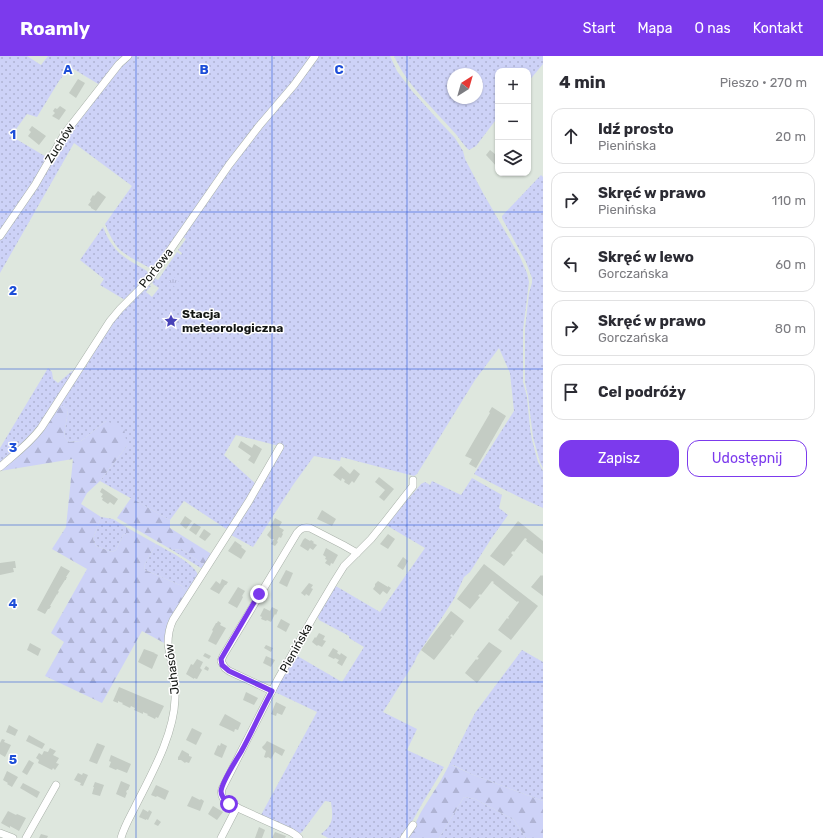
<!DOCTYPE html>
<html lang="pl">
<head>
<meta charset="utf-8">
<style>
  :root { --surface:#fff; --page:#f7f7f7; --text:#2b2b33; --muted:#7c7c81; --line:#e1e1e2; --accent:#7c3aed }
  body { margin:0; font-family:Rubik,sans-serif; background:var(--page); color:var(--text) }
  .controls { position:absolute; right:12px; top:12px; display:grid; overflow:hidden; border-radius:8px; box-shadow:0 1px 3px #0004 }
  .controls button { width:36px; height:36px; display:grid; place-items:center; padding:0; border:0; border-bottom:1px solid var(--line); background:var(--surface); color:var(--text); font:20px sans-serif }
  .compass { position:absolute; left:447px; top:12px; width:36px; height:36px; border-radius:50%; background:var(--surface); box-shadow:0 1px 3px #0004; rotate:37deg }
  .stop { position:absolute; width:12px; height:12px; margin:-9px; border:3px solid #7c3aed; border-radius:50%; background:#fff }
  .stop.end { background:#7c3aed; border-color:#fff; box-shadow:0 1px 4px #0008 }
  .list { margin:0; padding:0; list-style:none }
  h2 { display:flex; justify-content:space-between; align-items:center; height:52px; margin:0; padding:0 16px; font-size:17px }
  h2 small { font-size:13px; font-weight:400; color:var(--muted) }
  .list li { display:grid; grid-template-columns:26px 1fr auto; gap:12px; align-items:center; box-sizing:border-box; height:56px; margin:0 8px 8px; padding:0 8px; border:1px solid var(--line); border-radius:12px }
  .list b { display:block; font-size:15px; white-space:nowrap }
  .list p { margin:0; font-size:13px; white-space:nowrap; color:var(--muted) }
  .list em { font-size:13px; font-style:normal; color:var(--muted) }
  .actions { display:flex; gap:8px; padding:12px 16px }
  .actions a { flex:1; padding:9px 0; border:1px solid var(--accent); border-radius:12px; text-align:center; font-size:14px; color:var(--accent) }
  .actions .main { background:var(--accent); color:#fff }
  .icon { flex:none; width:22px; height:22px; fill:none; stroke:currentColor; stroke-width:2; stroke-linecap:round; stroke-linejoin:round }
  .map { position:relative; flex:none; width:543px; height:782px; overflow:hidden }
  header { display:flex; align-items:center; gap:24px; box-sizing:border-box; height:56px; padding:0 20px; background:var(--accent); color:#fff }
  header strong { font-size:19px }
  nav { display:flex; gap:22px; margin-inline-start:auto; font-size:14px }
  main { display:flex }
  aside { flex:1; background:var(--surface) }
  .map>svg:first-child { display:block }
</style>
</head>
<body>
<header>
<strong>Roamly</strong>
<nav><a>Start</a><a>Mapa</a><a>O nas</a><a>Kontakt</a></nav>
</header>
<main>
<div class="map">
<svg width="543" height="782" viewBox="0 0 543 782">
  <defs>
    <pattern id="grass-dots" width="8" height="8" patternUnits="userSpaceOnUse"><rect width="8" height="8" fill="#cdd2f7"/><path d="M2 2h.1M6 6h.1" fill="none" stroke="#afb3d3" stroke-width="1.8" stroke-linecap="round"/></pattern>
    <pattern id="forest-firs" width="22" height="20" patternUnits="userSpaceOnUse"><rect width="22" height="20" fill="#cdd2f7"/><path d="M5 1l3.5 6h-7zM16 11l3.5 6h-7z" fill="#afb3d3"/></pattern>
    <pattern id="park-tufts" width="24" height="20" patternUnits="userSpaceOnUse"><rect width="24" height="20" fill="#cdd2f7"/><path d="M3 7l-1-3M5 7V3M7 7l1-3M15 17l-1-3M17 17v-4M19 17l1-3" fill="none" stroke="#afb3d3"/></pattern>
  </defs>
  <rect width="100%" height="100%" fill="#dee7de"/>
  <g fill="url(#grass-dots)" fill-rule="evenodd">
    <path d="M0,0H27L41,9L48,0H126L100,29L70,11L59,25L37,61L27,58L11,80L48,102L34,128L0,177Z"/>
    <path d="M131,0H313L155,211L152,212L148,211C139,206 127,200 120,194C113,187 109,177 105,168L132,130L74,87L0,217V183L59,88L121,10Z"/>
    <path d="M316,0H390L397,15L412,35L440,66L455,82L463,95L465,103L483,137L520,201L527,217L529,226L523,274V326L527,341L530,372L532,384L538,406L543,415V452L521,442L474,418L514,355L510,317L499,292L475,324L417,418L414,420L341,401L340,405L314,400L293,429L253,491L231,479L279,390L236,379L224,399L256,428L228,474L184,445L170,464L100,425L127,390L106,365L81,385L69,386L64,380L68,354L60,348L80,316L83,315L112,266L148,229L151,230L146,236L152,241L159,232L153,228L152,225L155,222L158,224L177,196L181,199L182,197L178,194L186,183L182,180L199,153Z"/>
    <path d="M394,0H543V8L528,26V15H498V61L476,90L469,94C463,89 459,81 453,75C432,51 407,29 394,0ZM453,18H477V42H453Z"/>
    <path d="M541,119L543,121V412L540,406L533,381L528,340L525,326V273L529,237L532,227V222L526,206L502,162V160Z"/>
    <path d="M103,171C106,178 109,185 114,191C121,201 136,208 147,215L148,218L147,222L125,244L100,229L104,223L80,204Z"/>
    <path d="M48,312L52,316L53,323L58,327L72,315L75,316L32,380L0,408V392Z"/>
    <path d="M472,422L502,439L499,452L508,459L491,483L470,516L464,521L454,543L417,600L414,607L383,656L417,673L407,694L444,711C436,726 426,740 418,755C413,764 408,773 402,782H328L321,778C334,768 333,761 331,746L325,745L302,776L299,778L261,759L317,656L275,636L294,598L342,626L364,591L349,582V580L319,564L318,561L319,557L334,529L380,556L425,492L386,469L421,428L425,426L430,429L432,425L461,439Z"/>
    <path d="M101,461L113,463L126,471V478L123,479L116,494L112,496L96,490L93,483Z"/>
    <path d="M156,488C168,495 195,507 199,521L187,538L182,530L145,514L144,510Z"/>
    <path d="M181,493L206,510L203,512H201L172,494Z"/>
    <path d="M522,594L543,606V745L471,718L453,709L448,711L475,657Z"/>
    <path d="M464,741L475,743L514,764L526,782H439Z"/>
  </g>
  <g fill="url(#forest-firs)">
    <path d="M60,348L68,354L64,380L69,386L81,385L106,365L124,372L127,390L100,425L87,437L81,448L101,461L93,483L96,490L112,496L116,494L123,479L126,478V471L156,488L144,510L145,514L182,530L187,538L166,588L142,575L102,647L45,620L64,586L51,577L87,513L52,493L66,471L73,403L0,415Z"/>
    <path d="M131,442L170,464V472L213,499L206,510L181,493L172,494L117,462Z"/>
    <path d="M452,709L471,718L543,745V782H526L514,764L475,743L464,741L439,782H405L414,770L421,756L441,724L448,711Z"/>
  </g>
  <path fill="url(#park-tufts)" d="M173,220L180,227L176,232L168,225Z"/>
  <g fill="#c4ccc4">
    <path d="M78,23L85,27L76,42L69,37Z"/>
    <path d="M60,50L66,54L59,64L52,60L55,57L53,55L55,52L57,53Z"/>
    <path d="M32,70L46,80L39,89L28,80L31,76L29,74Z"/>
    <path d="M498,92V112L486,99L490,94L495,98L496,97L495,95Z"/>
    <path d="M98,135L106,141L96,155L91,152V151L88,149L91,145L90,144L93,139L94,140Z"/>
    <path d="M492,351L506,360L476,412L469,408L472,403L465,400L490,357L489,356Z"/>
    <path d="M241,385L252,392L254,388L262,393L254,408L248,404L251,400L238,391Z"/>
    <path d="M341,410L350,418L354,413L360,418L354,427L352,425L349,429L344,426L345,424L342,422L341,425L333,419Z"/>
    <path d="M379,421L394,433L384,445L379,441L385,434L375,426Z"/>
    <path d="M102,432L118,443L114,449L110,446L108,448L102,444L103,442L101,441L103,438L100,436Z"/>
    <path d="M322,454L336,463L332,470L317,463Z"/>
    <path d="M185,460L192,465L186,473L180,468Z"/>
    <path d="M275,462L282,466L279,471L284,474L282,477L283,478L281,482L279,481L277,485L278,486L275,490L271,488L274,483H271L267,479L272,472L270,471Z"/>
    <path d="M518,465L543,485V498L526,485L527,483L525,482L514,496L513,495L511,497L513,499L504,510L490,500Z"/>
    <path d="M194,467L201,471L196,479L189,474Z"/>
    <path d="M204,473L211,478L205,485L199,481Z"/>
    <path d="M388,478L395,483L388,493L380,488Z"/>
    <path d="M305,482L310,485L311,484L314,486L313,487L317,489L313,494L310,492L308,495L300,490L303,484Z"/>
    <path d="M235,485L242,490L241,491L246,495L241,503L228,495Z"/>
    <path d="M326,492L338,499L333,508L331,507L330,510L325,507L327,504L325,503L326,501L323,499Z"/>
    <path d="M403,501L408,505L403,514L397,510Z"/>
    <path d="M15,505L16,512H13L14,516L0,519V507Z"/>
    <path d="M484,508L538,550L511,584L498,574L507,562L508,563L509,562L508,561L519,546L518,545L517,546L493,527L494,526L492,525L481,539L480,538L478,540L480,541L470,553L457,543Z"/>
    <path d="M61,510L70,515L66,521H67L66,523V524H65L58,535L59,536L58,537L57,539V538L50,550H51L50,552L49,553H48L45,558L37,554Z"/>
    <path d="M286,514L293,517L287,531L279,527Z"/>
    <path d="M541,519L542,520L543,519V540L531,531Z"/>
    <path d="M222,523L228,526L226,529H225L219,538L210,533L216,525L220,528Z"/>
    <path d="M378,525L388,531V530L391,532L387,538L383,535L380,539L373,533L375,530V528Z"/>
    <path d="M309,527L313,529L311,532L313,533L309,540L306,538L305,540L301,537Z"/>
    <path d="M238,531L245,535L242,540L243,541L241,545L237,552L228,547Z"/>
    <path d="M272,551L278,554L276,559L275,558L271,566L267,564L266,565L261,563L262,561L260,560L264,552L270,555Z"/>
    <path d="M451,555L464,565L453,580L452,578L450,580L452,581L434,604L421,594Z"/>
    <path d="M281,563L290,568L286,576L277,571Z"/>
    <path d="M218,565L221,567L220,569L226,572L216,589L208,585L213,575L212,574L216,567H217Z"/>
    <path d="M319,577L325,580L323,584L326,585L322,591L318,589L317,590L312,586L315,581L316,582Z"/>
    <path d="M489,586L502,595L477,627L465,617L476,603L477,604L479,602L477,601Z"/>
    <path d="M30,587L41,593L38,600L27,594Z"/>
    <path d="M266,589L273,592L271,596L264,592Z"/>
    <path d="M333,592L338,595L337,597L340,599L341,597L347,601L342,610L337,607L339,604L335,602L334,603L328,600Z"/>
    <path d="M144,593L155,597H154L158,599L152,613L138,606Z"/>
    <path d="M205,597L211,600L209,603L203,600Z"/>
    <path d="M266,600L275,604L271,611L263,607Z"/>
    <path d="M197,603L203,606L200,612L202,614L197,623L194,622V623L186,618L191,608L193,609Z"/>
    <path d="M206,610L209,612L208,615L204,613Z"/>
    <path d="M119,631L164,650L158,662L156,661L155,663L147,659L148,658L145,657L143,656V658L134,654L135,652L131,650L130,652L122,648L123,647L120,646L118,645V647L113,645Z"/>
    <path d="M246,636L258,642L254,649L243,644Z"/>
    <path d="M276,646L286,651L282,659L277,657L276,660L271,658Z"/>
    <path d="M225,658L241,667L238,674L235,673L234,676L219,669Z"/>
    <path d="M9,669L18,674L15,680L6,676Z"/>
    <path d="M192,672L202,677L196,689L186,684Z"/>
    <path d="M29,679L45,688L42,693L26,685Z"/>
    <path d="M2,683L5,684L4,686L11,689L5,701L0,698V687Z"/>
    <path d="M267,685L285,694L282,700L275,696L271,703L268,701L266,702L264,701L266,695L263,693L262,691L265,688Z"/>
    <path d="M97,687L105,690L97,708L89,705Z"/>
    <path d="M221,687L227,690L222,702L215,699L214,698L218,689L220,690Z"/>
    <path d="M50,692L56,695L53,699L59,702L56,707L59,708L55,714L53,712L52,714L38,707L39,704L36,702L39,697L42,699L44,695L48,696Z"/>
    <path d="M182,694L189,698V700L192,701L189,707L186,706L185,707L181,704H178V701L179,700Z"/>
    <path d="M111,699L131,708L127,717L117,713L116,714L109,711L111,706L109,705Z"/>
    <path d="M29,704L34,707L27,719L22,716Z"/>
    <path d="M7,715L18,721L12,731L7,728L8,727L3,724Z"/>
    <path d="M78,717L82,719L83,717L88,719L83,730L80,729L81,727L74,724Z"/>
    <path d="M121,725L130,729L128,734H127L126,736L127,737L125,742L116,738Z"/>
    <path d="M95,726L104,729L100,740L92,738L94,731H93Z"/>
    <path d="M23,727L40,736L37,742L20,732Z"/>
    <path d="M156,729L169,735L165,744L157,740L156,741L151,739Z"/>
    <path d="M192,740L200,744L201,743L204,745L200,755L187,750Z"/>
    <path d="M213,750L223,756L217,764L208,758Z"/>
    <path d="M143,753L148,756L149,754L152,756L148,764L146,763V764L139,761Z"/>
    <path d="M8,755L16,759L17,758L26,762L19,775L10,770V772L1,767Z"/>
    <path d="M157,763L161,766L158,770L154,768Z"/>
    <path d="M259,771L265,774L262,782H255Z"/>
    <path d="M275,776L286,780L285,782H272Z"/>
    <path d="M41,778L48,780L47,782H39Z"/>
  </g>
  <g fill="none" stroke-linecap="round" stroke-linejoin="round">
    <g stroke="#a8b0a8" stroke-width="8">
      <g id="street">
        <path d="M0,180L35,129L65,77L119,8L128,0"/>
        <path d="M0,411C15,398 29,388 41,372L110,265L120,253L150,223L229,109L259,70L294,29L315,0"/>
        <path d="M272,635L229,615L225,612L221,605L223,600L297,477C301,472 304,471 310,472L343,489L357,497"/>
        <path d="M0,777L13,782"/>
        <path d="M26,782L56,729"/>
        <path d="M121,782C124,771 130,761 135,751C151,719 174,679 175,643C176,625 171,606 168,588C168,579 169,572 173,564L249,445L280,391"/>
        <path d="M221,782L237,751"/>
        <path d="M299,782L297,780L291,776L229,748C224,744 220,740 222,733L277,625L312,563L334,526L344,510L371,483L384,467L413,430V424"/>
        <path d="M404,782L413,769"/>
      </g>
    </g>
    <use href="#street" stroke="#fff" stroke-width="7"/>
  </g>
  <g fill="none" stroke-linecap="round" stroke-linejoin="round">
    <path stroke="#7c3aed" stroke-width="5" d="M229,748C225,744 221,741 221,735C222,727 236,704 241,696C252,676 261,655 272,635L229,615L222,609L221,603L259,538"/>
  </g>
  <path fill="none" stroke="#1d4ed8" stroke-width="1" stroke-opacity="0.55" d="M136,0V782M272,0V782M407,0V782M0,156H543M0,313H543M0,469H543M0,626H543"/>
  <defs>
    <g id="sight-bare" transform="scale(1.08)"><path d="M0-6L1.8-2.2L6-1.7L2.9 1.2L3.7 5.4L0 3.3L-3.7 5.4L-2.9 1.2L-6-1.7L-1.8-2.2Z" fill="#4741b7" stroke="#fff" stroke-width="2.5" paint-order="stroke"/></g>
  </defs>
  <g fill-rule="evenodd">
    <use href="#sight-bare" x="171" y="265"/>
  </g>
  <g text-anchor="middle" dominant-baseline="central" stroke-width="3" stroke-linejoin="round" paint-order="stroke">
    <g font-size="12" fill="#121512" stroke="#fff">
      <text transform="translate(60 87) rotate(-58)">Zuchów</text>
      <text transform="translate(156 212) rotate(-52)">Portowa</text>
      <text transform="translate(296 592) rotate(-61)">Pienińska</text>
      <text transform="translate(172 613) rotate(-97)">Juhasów</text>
    </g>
    <g font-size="12" font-weight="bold" fill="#121512" stroke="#fff" text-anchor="start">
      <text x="182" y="258">Stacja<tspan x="182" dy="14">meteorologiczna</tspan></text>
    </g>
  </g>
  <g font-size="13" text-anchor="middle" font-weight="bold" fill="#1d4ed8" stroke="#fff" stroke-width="3" stroke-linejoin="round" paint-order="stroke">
    <text x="68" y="18">A</text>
    <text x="204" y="18">B</text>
    <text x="339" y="18">C</text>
    <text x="13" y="83">1</text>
    <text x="13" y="239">2</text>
    <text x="13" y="396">3</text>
    <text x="13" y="552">4</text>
    <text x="13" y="708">5</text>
  </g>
</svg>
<div class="controls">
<button>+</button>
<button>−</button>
<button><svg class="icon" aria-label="layers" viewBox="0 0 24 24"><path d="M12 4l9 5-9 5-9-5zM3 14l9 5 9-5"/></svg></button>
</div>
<svg class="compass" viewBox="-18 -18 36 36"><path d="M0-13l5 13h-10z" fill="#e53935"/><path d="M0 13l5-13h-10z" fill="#7c7c81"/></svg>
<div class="stop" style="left:229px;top:748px"></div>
<div class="stop end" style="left:259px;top:538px"></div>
</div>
<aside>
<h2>4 min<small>Pieszo · 270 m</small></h2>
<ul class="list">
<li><svg class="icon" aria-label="ahead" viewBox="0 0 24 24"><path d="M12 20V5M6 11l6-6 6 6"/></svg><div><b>Idź prosto</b><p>Pienińska</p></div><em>20 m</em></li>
<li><svg class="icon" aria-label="right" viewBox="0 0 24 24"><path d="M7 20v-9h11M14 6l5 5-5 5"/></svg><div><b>Skręć w prawo</b><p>Pienińska</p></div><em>110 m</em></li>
<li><svg class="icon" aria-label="left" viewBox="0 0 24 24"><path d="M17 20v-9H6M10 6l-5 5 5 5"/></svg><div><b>Skręć w lewo</b><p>Gorczańska</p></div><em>60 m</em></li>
<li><svg class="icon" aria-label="right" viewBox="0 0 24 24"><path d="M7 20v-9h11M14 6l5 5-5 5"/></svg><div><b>Skręć w prawo</b><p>Gorczańska</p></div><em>80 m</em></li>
<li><svg class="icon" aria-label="arrive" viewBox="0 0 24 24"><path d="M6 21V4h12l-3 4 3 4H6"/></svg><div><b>Cel podróży</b></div></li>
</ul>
<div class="actions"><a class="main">Zapisz</a><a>Udostępnij</a></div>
</aside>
</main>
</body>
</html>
